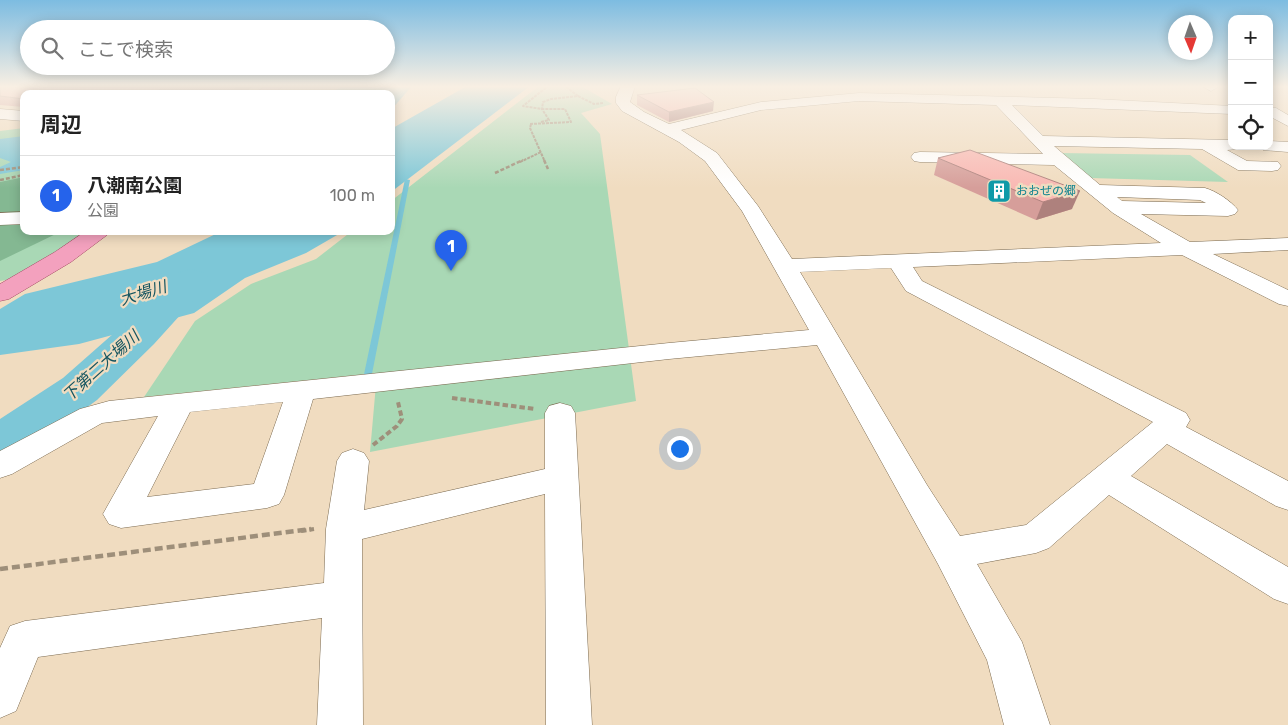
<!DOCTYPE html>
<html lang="ja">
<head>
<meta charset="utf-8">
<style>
  :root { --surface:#fff; --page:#f6f6f6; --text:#222; --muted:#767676; --line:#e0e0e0; --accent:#2563eb }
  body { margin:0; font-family:Rubik,"Noto Sans JP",sans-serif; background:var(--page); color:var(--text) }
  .controls { position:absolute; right:15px; top:15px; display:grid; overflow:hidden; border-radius:10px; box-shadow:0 2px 12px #0003 }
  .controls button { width:45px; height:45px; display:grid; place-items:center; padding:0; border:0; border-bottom:1px solid var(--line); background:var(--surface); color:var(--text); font:25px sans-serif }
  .compass { position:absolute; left:1168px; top:15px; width:45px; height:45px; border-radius:50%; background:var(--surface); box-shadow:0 2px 12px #0003; rotate:178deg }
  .you { position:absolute; left:679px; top:448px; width:18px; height:18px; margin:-12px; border:4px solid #fff; border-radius:50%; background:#1a73e8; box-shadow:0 0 0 8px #1a73e833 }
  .badge { display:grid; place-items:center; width:32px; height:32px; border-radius:50%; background:var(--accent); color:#fff; font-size:16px; font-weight:700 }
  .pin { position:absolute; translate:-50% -41px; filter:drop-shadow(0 1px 2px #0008) }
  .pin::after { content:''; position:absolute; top:26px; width:18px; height:15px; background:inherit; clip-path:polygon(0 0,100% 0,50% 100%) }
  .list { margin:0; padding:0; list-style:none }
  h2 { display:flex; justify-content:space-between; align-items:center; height:65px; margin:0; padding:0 20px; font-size:21px }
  h2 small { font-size:16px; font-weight:400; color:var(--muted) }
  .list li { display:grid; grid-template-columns:32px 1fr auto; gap:15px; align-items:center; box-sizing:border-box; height:80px; padding:0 20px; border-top:1px solid var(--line) }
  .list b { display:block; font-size:19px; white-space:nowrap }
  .list p { margin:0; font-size:16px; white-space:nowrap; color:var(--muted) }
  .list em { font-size:16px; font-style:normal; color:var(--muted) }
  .icon { flex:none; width:28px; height:28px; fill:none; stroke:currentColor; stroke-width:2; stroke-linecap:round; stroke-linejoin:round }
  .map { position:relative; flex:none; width:1288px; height:725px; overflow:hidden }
  .search { position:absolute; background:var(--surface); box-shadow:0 2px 12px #0003; left:20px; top:20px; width:375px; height:55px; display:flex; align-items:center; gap:12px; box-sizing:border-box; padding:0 18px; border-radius:28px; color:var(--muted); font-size:19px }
  .panel { position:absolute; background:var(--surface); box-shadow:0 2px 12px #0003; left:20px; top:90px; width:375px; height:145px; border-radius:10px }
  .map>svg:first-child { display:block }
</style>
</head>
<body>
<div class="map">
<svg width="1288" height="725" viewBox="0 0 1288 725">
  <rect width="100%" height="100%" fill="#f0dcc0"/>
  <g fill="#a9d8b5">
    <path d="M539,86H581L612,104L581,113L600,134L636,401L370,452L377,373L144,397L195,321L251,284L316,259L352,231H391V201Z"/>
    <path d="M24,128V231H94L18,278L0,281V131Z"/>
    <path d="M1060,153L1190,155L1228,182L1090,178Z"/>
  </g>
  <path fill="#84b892" d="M24,177V231H62L0,261V182Z"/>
  <g fill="#7dc7d7">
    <path d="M343,86H412L391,110V94H327Z"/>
    <path d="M467,86H530L391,192V129Z"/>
    <path d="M24,136V170L0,174V167L11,162L0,158V139Z"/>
    <path d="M222,231H344L306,253L245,278L194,313L79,344L0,355V309L25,294L157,262Z"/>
  </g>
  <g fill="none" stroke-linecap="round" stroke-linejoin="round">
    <path fill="#7dc7d7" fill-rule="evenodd" d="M405,179L410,180L371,379L367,381L363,379Z"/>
    <path fill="#7dc7d7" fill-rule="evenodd" d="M191,269L205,273L211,281L154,344L97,400L19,457L0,463V419L63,378L122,326L177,273Z"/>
    <g stroke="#7d6c52" stroke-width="1">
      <g id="minor">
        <path d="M621,86H635L630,102L644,112L669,124L761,102L859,93L1094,99L1232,106V114L1012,105L1043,136L1232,140V146H1239L1238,149L1227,150L1247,161L1278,162L1281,166L1278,170L1272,171L1238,170L1202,149L1054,146L1100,185L1205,188C1216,191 1231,201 1238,210L1235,214L1228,216L1141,214L1190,242L1288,238V250L1213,254L1288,290V306L1279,304L1182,255L913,267L922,281L1186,413L1190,420L1186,427L1288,481V510L1276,506L1167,444L1131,476L1288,567V604L1274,599L1109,495L1049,548L1036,553L977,564L1022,642L1050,725H1004L987,660L938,564L817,345L669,359L313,399L284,495L279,504L267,508L121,528L109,524L103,514L158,416L102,423L12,474L0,478V451L80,409L109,401L669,343L809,330L742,211L705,161L679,142L622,111L616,103V97ZM859,101L996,105L1043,154L920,152L914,153L911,157L914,161L920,162L1054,165L1113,213L1161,243L792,259L758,206L717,153L681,130L761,110ZM1117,197L1200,200L1206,203L1122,201ZM891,268L906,291L1153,422L1026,525L960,536L927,485L800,272ZM283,402L254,484L147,497L190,412Z"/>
        <path d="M1202,86H1217L1218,87L1211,91Z"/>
        <path d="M1269,107L1276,108L1288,115V126L1269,116Z"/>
        <path d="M0,109L24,111V121L0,119Z"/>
        <path d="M1269,141L1288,142V152L1263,150L1261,146H1269Z"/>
        <path d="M24,212V224L0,225V213Z"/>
        <path d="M560,403L571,406L575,413L592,725H546L545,494L362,539L363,725H317L322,618L38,657L16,711L0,718V648L10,626L25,621L324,583L326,529L337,461L342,453L353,449L364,453L369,461L364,510L545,469V413L549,406Z"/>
      </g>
    </g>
    <g stroke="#a34863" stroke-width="1">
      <g id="major">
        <path d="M265,86H283L273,94H255Z"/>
        <path d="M86,231H110L107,235L71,262L9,299L0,301V284L55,252Z"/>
      </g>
    </g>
    <g stroke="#9e8f7a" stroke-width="2" stroke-dasharray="3 1" stroke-linecap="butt">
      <path d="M578,96L594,104L603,103"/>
      <path d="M541,122L549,120L542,109L543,102L551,99L578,96L565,86"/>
      <path d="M530,124L571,122L565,109H542L523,106L548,86"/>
      <path d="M531,124L530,128L545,162"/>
      <path d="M520,162L541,152"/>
    </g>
    <g stroke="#9e8f7a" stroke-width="2.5" stroke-dasharray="4 2" stroke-linecap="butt">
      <path d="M544,160L548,169"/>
      <path d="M0,170L24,167"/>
      <path d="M495,173L523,160"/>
      <path d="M0,180L24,175"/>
    </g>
    <g stroke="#9e8f7a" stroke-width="4" stroke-dasharray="5.5 3" stroke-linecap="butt">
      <path d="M452,398L535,409"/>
      <path d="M373,445L397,426L402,419L398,402"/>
      <path d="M301,531L314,529"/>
    </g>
    <path stroke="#9e8f7a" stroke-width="4.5" stroke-dasharray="8 4" stroke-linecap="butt" d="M0,569L311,529"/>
    <use href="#minor" fill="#fff" fill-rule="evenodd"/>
    <use href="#major" fill="#f3a1be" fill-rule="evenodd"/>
  </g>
  <g fill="#d69e9a">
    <path d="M0,86H129L128,87L253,86L243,94H24V107L0,105Z"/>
    <path d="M637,95L713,111L669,122L637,105Z"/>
    <path d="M938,158L1072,209L1036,220L934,175Z"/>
  </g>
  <g fill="#ae817d">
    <path d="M238,86H253L243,94H235L234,89Z"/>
    <path d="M161,89L163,94H148Z"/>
    <path d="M714,102L713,111L669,122V112Z"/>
    <path d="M1080,191L1072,209L1036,220L1043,202Z"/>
  </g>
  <g fill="#f9b8b3" stroke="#ae817d">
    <path d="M0,86H79L80,87L238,86L234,89H161L148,94H24V99L0,96Z"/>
    <path d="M695,88L714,102L669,112L637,95Z"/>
    <path d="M970,150L1080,191L1043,202L938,158Z"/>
  </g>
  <linearGradient id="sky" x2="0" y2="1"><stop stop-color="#7dbce1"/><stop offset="0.46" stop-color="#f8efe3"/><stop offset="1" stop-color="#f8efe3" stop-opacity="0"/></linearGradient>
  <rect width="1288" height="188" fill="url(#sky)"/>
  <defs>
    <g id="building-square" transform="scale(1.25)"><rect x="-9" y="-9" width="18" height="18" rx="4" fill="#0f9aa8" stroke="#f0dcc0"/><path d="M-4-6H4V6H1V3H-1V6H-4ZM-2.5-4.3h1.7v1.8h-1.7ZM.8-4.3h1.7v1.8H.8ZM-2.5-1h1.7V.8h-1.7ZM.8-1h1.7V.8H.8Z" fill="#fff"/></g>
  </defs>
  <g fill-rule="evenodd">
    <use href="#building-square" x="999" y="191"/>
  </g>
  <g text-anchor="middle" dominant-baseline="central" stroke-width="4.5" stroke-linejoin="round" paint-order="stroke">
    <g font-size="12" fill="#0d838f" stroke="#f0dcc0" text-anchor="start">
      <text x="1016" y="191">おおぜの郷</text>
    </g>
    <g font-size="16" font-style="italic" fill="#155560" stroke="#f0dcc0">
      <text transform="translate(143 293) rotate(-17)">大場川</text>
      <text transform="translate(101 366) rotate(-42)">下第二大場川</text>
    </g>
  </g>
</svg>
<div class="controls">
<button>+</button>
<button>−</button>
<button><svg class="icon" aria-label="locate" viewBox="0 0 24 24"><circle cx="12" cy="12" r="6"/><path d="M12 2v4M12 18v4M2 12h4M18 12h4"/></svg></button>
</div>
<svg class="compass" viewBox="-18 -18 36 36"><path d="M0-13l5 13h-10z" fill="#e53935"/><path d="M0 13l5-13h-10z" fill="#767676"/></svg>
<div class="you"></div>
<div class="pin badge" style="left:451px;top:271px">1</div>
<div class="search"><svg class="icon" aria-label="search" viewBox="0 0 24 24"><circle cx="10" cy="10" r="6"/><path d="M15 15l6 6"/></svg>ここで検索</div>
<section class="panel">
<h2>周辺<small></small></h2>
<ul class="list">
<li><span class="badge">1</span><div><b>八潮南公園</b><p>公園</p></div><em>100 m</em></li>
</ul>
</section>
</div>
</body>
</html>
